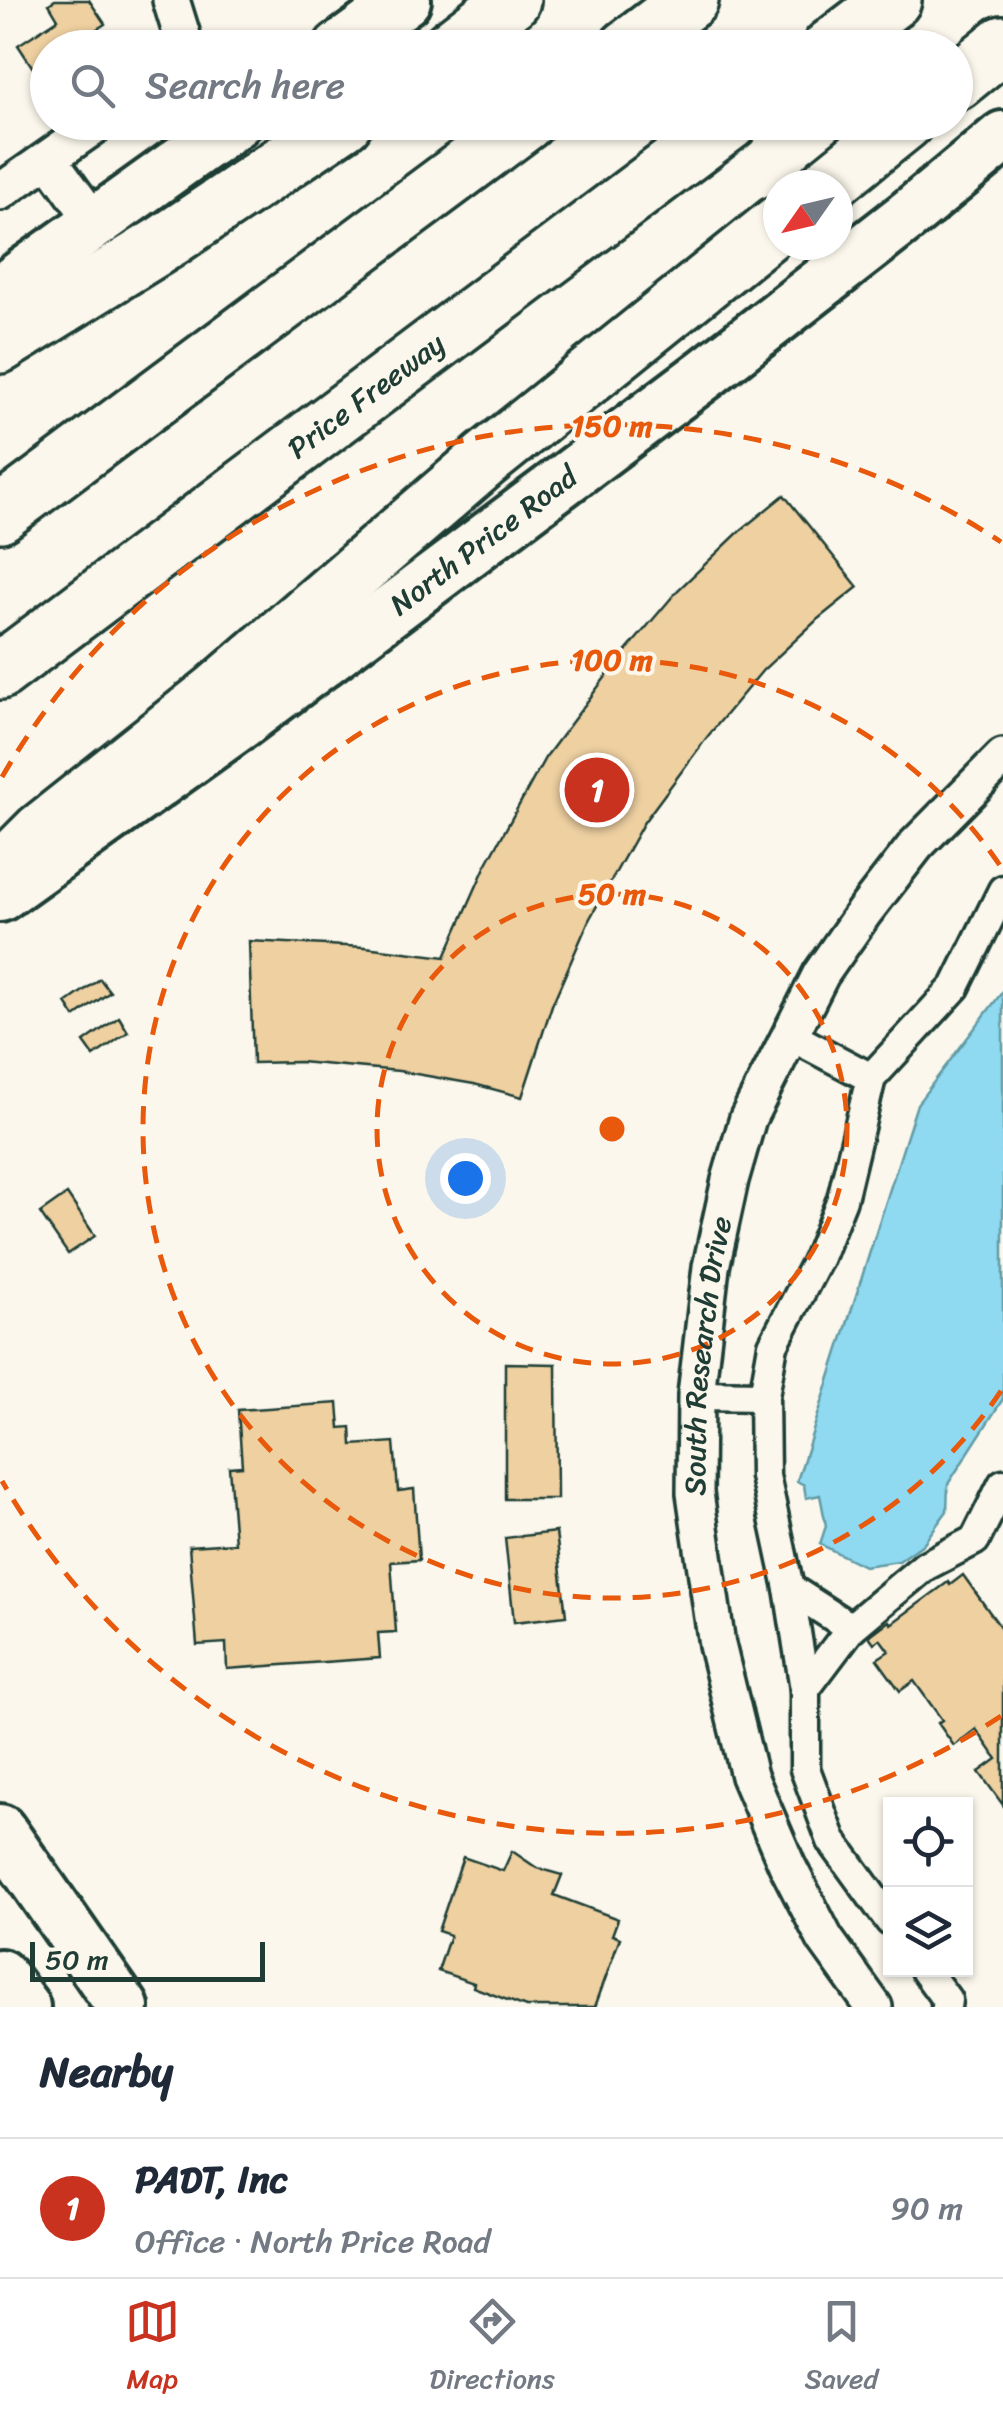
<!DOCTYPE html>
<html lang="en">
<head>
<meta charset="utf-8">
<style>
  :root { --surface:#fff; --page:#f6f6f7; --text:#1f2937; --muted:#747a83; --line:#e0e1e3; --accent:#c8321e }
  body { margin:0; font-family:Sriracha,sans-serif; background:var(--page); color:var(--text) }
  .controls { position:absolute; right:30px; bottom:30px; display:grid; overflow:hidden; border-radius:0px; box-shadow:0 2px 8px #0004 }
  .controls button { width:90px; height:90px; display:grid; place-items:center; padding:0; border:0; border-bottom:2px solid var(--line); background:var(--surface); color:var(--text); font:50px sans-serif }
  .compass { position:absolute; left:763px; top:170px; width:90px; height:90px; border-radius:50%; background:var(--surface); box-shadow:0 2px 8px #0004; rotate:236deg }
  .scale { position:absolute; left:30px; bottom:25px; width:235px; box-sizing:border-box; padding-left:10px; border:5px solid #1f3d34; border-top:0; font-size:28px; line-height:35px; white-space:nowrap; color:#1f3d34; -webkit-text-stroke:8px #fbf7ec; paint-order:stroke }
  .you { position:absolute; left:465px; top:1178px; width:35px; height:35px; margin:-25px; border:8px solid #fff; border-radius:50%; background:#1a73e8; box-shadow:0 0 0 15px #1a73e833 }
  .badge { display:grid; place-items:center; width:65px; height:65px; border-radius:50%; background:var(--accent); color:#fff; font-size:32px; font-weight:700 }
  .pin { position:absolute; translate:-50% -50%; border:5px solid #fff; box-shadow:0 2px 10px #0006 }
  .list { margin:0; padding:0; list-style:none }
  h2 { display:flex; justify-content:space-between; align-items:center; height:130px; margin:0; padding:0 40px; font-size:42px }
  h2 small { font-size:32px; font-weight:400; color:var(--muted) }
  .list li { display:grid; grid-template-columns:65px 1fr auto; gap:30px; align-items:center; box-sizing:border-box; height:140px; padding:0 40px; border-top:2px solid var(--line) }
  .list b { display:block; font-size:38px; white-space:nowrap }
  .list p { margin:0; font-size:32px; white-space:nowrap; color:var(--muted) }
  .list em { font-size:32px; font-style:normal; color:var(--muted) }
  .icon { flex:none; width:55px; height:55px; fill:none; stroke:currentColor; stroke-width:2; stroke-linecap:round; stroke-linejoin:round }
  .map { position:relative; flex:none; width:1003px; height:2007px; overflow:hidden }
  .search { position:absolute; background:var(--surface); box-shadow:0 2px 8px #0004; left:30px; right:30px; top:30px; height:110px; display:flex; align-items:center; gap:25px; box-sizing:border-box; padding:0 35px; border-radius:55px; color:var(--muted); font-size:38px }
  .sheet { height:270px; background:var(--surface) }
  nav { display:flex; justify-content:space-around; align-items:center; box-sizing:border-box; height:140px; border-top:2px solid var(--line); background:var(--surface); font-size:28px; color:var(--muted) }
  nav a { display:grid; justify-items:center; gap:5px }
  nav .on { color:var(--accent) }
  .map>svg:first-child { display:block }
</style>
</head>
<body>
<div class="map">
<svg width="1003" height="2007" viewBox="0 0 1003 2007">
  <rect width="100%" height="100%" fill="#fbf7ec"/>
  <filter id="ink" filterUnits="userSpaceOnUse"><feTurbulence type="fractalNoise" baseFrequency=".01" numOctaves="2"/><feDisplacementMap in="SourceGraphic" scale="20" xChannelSelector="R" yChannelSelector="G"/><feConvolveMatrix kernelMatrix="1 2 1 2 8 2 1 2 1" color-interpolation-filters="sRGB"/></filter>
  <g filter="url(#ink)">
    <path fill="#8fd9f1" stroke="#629ba5" stroke-width="2.5" d="M1003,991V1399L948,1484L947,1511L923,1544L899,1561L864,1566L820,1544L826,1526L820,1495L806,1498L804,1485L797,1481L917,1104Z"/>
    <g fill="#eed0a1" stroke="#1f3d34" stroke-width="2.5">
      <path d="M55,0H89L105,24L94,31L104,48H48V91L18,45L58,19L49,4Z"/>
      <path d="M784,495L858,587L818,619L763,670L708,736L644,822L589,920L552,1005L522,1097L474,1084L399,1071L300,1062L253,1063L249,941L365,947L445,957L485,867L545,758L616,663L678,590L741,530Z"/>
      <path d="M100,979L110,992L75,1017L66,1003Z"/>
      <path d="M119,1017L128,1032L94,1056L84,1042Z"/>
      <path d="M67,1194L95,1236L68,1254L40,1213Z"/>
      <path d="M505,1363L556,1364L557,1499H505Z"/>
      <path d="M338,1403L340,1428L351,1427L352,1445L394,1442L398,1491L414,1489L419,1560L391,1562L396,1632L378,1633L380,1658L227,1669L226,1643L197,1645L189,1546L235,1543L229,1467L242,1466L238,1410Z"/>
      <path d="M556,1532L566,1616L514,1622L505,1538Z"/>
      <path d="M963,1575L1003,1631V1805L979,1772L997,1759L976,1729L954,1746L938,1723L942,1720L914,1681L900,1691L877,1659L889,1651L880,1639L874,1643L869,1636L889,1621L891,1624L948,1582L950,1585Z"/>
      <path d="M512,1851L537,1868L562,1875L554,1895L618,1919L612,1935L620,1938L595,2007H526L473,1987L474,1983L438,1971L450,1935L438,1931L463,1857L503,1871Z"/>
    </g>
    <g fill="none" stroke-linecap="round" stroke-linejoin="round">
      <g stroke="#1f3d34" stroke-width="35">
        <g id="pedestrian">
          <path d="M789,1035L871,1078"/>
          <path d="M696,1395L764,1396"/>
          <path d="M789,1588L851,1628L925,1566L975,1540L1003,1484"/>
          <path d="M805,1689L851,1628"/>
          <path d="M890,1921L832,1841L805,1769V1689L789,1588L765,1476L764,1396L773,1345L819,1257L842,1199L871,1078L955,987L1003,890"/>
          <path d="M925,1970L947,2000L946,2007"/>
        </g>
      </g>
      <g stroke="#1f3d34" stroke-width="42">
        <g id="minor">
          <path d="M171,0L184,42L181,48"/>
          <path d="M49,159L96,224"/>
          <path d="M0,192L100,122"/>
          <path id="s1" d="M874,2007L825,1939L787,1865L749,1776L717,1645L695,1493L696,1395L711,1267L730,1180L748,1118L821,974L864,912L916,845L1003,757"/>
        </g>
      </g>
      <g stroke="#1f3d34" stroke-width="58">
        <g id="secondary">
          <path d="M339,48L405,0"/>
          <path d="M0,291L236,122"/>
          <path id="s2" d="M0,896L240,724L705,374L909,215L1003,137"/>
          <path d="M0,1830L123,2007"/>
          <path d="M0,1975L24,2007"/>
        </g>
      </g>
      <g stroke="#1f3d34" stroke-width="62">
        <g id="motorway">
          <path d="M450,48L512,0"/>
          <path d="M627,48L690,0"/>
          <path d="M830,48L893,0"/>
          <path d="M956,82L1003,44"/>
          <path d="M827,185L905,122"/>
          <path d="M0,345L164,243L344,122"/>
          <path d="M0,514L526,122"/>
          <path id="s3" d="M0,671L730,122"/>
          <path d="M0,872L41,831L216,692L485,460L778,224"/>
        </g>
      </g>
      <use href="#pedestrian" stroke="#fbf7ec" stroke-width="28"/>
      <use href="#minor" stroke="#fbf7ec" stroke-width="35"/>
      <use href="#secondary" stroke="#fbf7ec" stroke-width="50"/>
      <use href="#motorway" stroke="#fbf7ec" stroke-width="55"/>
    </g>
  </g>
  <g fill="none" stroke="#e8590c" stroke-width="5" stroke-dasharray="18 12">
    <circle cx="612" cy="1129" r="235"/>
    <path d="M1001 1391A469 469 0 1 1 1001 867"/>
    <path d="M1001 1716A704 704 0 0 1 2 1481M2 777A704 704 0 0 1 1001 542"/>
  </g>
  <g text-anchor="middle" dominant-baseline="central" stroke-width="8" stroke-linejoin="round" paint-order="stroke">
    <g font-size="30" fill="#1f3d34" stroke="#fbf7ec">
      <text stroke="none"><textPath href="#s3" startOffset="458">Price Freeway</textPath></text>
      <text stroke="none"><textPath href="#s2" startOffset="600">North Price Road</textPath></text>
      <text stroke="none"><textPath href="#s1" startOffset="690">South Research Drive</textPath></text>
    </g>
  </g>
  <circle cx="612" cy="1129" r="15" fill="#e8590c" stroke="#fbf7ec" stroke-width="5"/>
  <g font-size="30" text-anchor="middle" font-weight="bold" fill="#e8590c" stroke="#fbf7ec" stroke-width="8" stroke-linejoin="round" paint-order="stroke">
    <text x="612" y="436">150 m</text>
    <text x="612" y="670">100 m</text>
    <text x="612" y="904">50 m</text>
  </g>
</svg>
<div class="controls">
<button><svg class="icon" aria-label="locate" viewBox="0 0 24 24"><circle cx="12" cy="12" r="6"/><path d="M12 2v4M12 18v4M2 12h4M18 12h4"/></svg></button>
<button><svg class="icon" aria-label="layers" viewBox="0 0 24 24"><path d="M12 4l9 5-9 5-9-5zM3 14l9 5 9-5"/></svg></button>
</div>
<svg class="compass" viewBox="-18 -18 36 36"><path d="M0-13l5 13h-10z" fill="#e53935"/><path d="M0 13l5-13h-10z" fill="#747a83"/></svg>
<div class="scale">50 m</div>
<div class="you"></div>
<div class="pin badge" style="left:597px;top:790px">1</div>
<div class="search"><svg class="icon" aria-label="search" viewBox="0 0 24 24"><circle cx="10" cy="10" r="6"/><path d="M15 15l6 6"/></svg>Search here</div>
</div>
<section class="sheet">
<h2>Nearby<small></small></h2>
<ul class="list">
<li><span class="badge">1</span><div><b>PADT, Inc</b><p>Office · North Price Road</p></div><em>90 m</em></li>
</ul>
</section>
<nav>
<a class="on"><svg class="icon" aria-label="map" viewBox="0 0 24 24"><path d="M3 6l6-2 6 2 6-2v14l-6 2-6-2-6 2zM9 4v14M15 6v14"/></svg>Map</a>
<a><svg class="icon" aria-label="directions" viewBox="0 0 24 24"><path d="M12 3l9 9-9 9-9-9zM9 14v-3h6M13 9l2 2-2 2"/></svg>Directions</a>
<a><svg class="icon" aria-label="saved" viewBox="0 0 24 24"><path d="M7 4h10v16l-5-4-5 4z"/></svg>Saved</a>
</nav>
</body>
</html>
